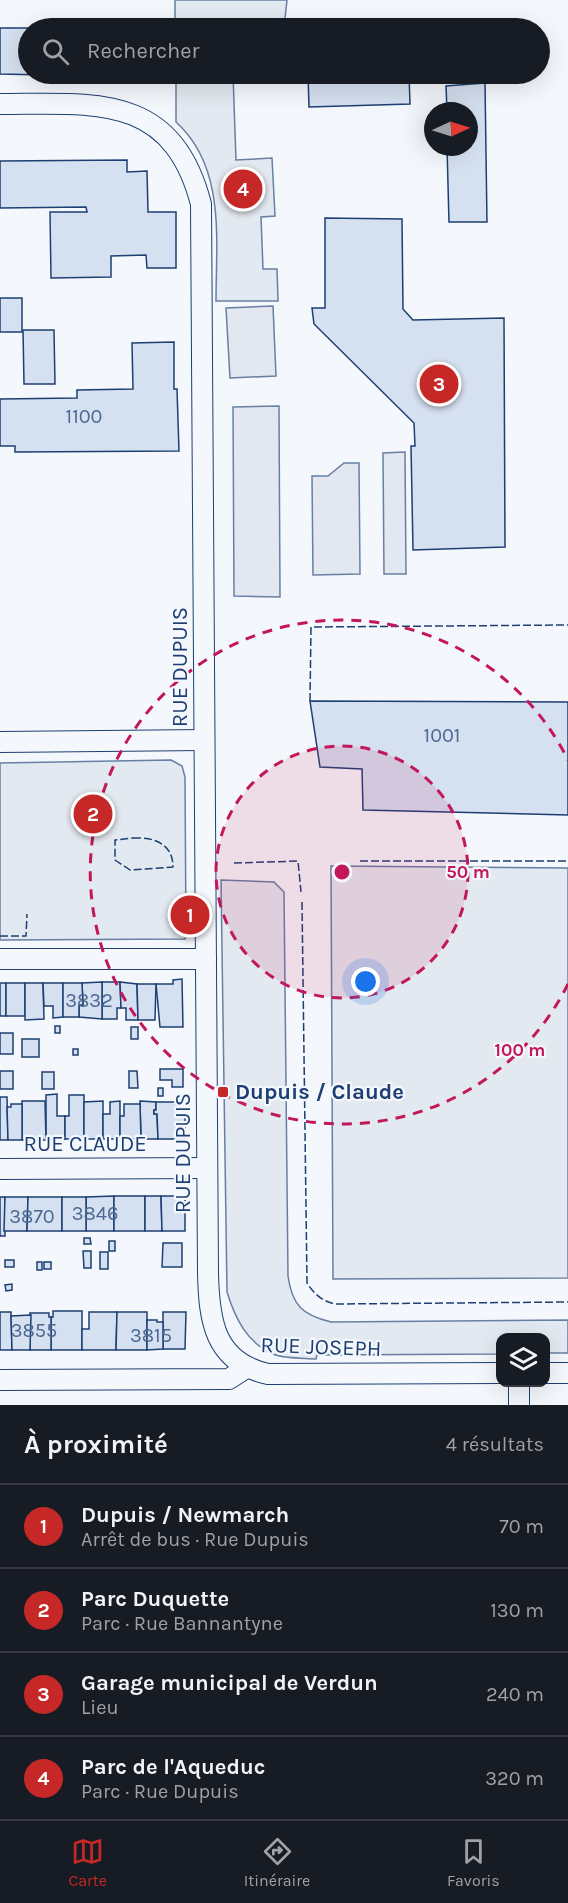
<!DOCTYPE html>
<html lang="fr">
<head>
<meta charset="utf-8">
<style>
  :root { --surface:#171b24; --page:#242831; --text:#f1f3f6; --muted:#9ea1a6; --line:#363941; --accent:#c62828 }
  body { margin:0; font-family:Karla,sans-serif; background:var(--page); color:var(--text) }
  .controls { position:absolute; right:18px; bottom:18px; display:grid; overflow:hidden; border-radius:12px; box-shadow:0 6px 24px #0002 }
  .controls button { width:54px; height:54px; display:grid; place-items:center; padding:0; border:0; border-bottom:2px solid var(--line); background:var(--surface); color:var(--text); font:30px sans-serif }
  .compass { position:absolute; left:424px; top:102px; width:54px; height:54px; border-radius:50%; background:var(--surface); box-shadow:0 6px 24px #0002; rotate:86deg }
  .you { position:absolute; left:366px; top:982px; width:21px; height:21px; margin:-15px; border:4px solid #fff; border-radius:50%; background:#1a73e8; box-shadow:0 0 0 9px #1a73e833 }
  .badge { display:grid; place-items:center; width:39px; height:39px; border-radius:50%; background:var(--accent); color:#fff; font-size:20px; font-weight:700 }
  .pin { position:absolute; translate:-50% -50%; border:3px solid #fff; box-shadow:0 2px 6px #0006 }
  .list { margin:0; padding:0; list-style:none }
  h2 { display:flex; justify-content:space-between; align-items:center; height:78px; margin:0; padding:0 24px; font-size:26px }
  h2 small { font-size:20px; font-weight:400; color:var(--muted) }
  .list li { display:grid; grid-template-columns:39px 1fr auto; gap:18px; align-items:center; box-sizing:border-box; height:84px; padding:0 24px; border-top:2px solid var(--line) }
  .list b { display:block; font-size:22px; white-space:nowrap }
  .list p { margin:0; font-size:20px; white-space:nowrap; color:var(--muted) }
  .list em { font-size:20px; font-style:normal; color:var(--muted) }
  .icon { flex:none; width:33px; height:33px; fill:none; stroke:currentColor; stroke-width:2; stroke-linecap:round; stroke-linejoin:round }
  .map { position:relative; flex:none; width:568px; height:1405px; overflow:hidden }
  .search { position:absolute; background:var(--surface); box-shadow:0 6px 24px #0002; left:18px; right:18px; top:18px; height:66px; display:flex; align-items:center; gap:15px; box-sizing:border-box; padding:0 21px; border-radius:33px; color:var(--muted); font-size:22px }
  .sheet { height:414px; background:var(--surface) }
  nav { display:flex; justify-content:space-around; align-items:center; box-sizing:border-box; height:84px; border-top:2px solid var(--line); background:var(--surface); font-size:16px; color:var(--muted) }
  nav a { display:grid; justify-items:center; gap:3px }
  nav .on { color:var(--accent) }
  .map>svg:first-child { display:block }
</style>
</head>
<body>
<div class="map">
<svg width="568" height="1405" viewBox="0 0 568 1405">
  <rect width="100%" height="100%" fill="#f4f7fb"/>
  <g fill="#e3e9f0" stroke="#687fa3" stroke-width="1.5">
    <path d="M175,0H287L284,28H175Z"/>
    <path d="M176,74H233L236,160L272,158L275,216L261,217L263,269H277L278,301H216C216,240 226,167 176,122Z"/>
    <path d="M171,760L182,766L185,777L186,936L185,939L0,940V763Z"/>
    <path d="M331,866L568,868V1278L333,1279Z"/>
    <path d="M221,880L274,882L284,892L288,1276C292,1305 302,1315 331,1322L568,1320V1353H546V1338H500V1354L317,1355L316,1359C303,1358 285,1359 273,1354C247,1343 235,1318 227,1292Z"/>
  </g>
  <g fill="#e3e8f0" stroke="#687fa3" stroke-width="1.5">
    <path d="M273,306L276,376L230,378L226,308Z"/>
    <path d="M279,406L280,597L234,596L233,407Z"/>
    <path d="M405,452L406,574H384L383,453Z"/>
    <path d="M344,463H359L360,574L313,575L312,476H328Z"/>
  </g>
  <g fill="#d5e0f0" stroke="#1d3f73" stroke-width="1.5">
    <path d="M175,25V28H28V74L45,75L0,74V28H46V26H65V28Z"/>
    <rect x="66" y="74" width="110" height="9"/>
    <path d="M308,74H409L410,104L309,107Z"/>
    <path d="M485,83L487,222H449L447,147H469V111H447L446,86Z"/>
    <path d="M127,160V172L147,171L148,212H176V268H147L146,255L111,256V277L51,278L50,212H87L86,207L0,208V161Z"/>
    <path d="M325,218L402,219L403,309L413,320L504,318L505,547L413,550L411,446H415L414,423L314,324L312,308H325Z"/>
    <rect x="0" y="298" width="22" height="34"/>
    <path d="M23,330H54L55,384H24Z"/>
    <path d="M174,342V389H177L179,451L15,452V446H0V399L77,398V390L133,389L132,343Z"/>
    <path d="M310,701L568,702V815L363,810L362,769L320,767Z"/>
    <path d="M182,979L183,1027H160L156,984H173V980Z"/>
    <path d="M102,982H120L121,1008H117V1019H102Z"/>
    <path d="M102,982V1019L79,1017V1005H83L82,983Z"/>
    <path d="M120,982L137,984L138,1020H126V1008H121Z"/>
    <rect x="0" y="983" width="6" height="33"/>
    <rect x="6" y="983" width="19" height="33"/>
    <path d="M25,983H43L44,1019L25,1020Z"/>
    <path d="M43,983H63V1017L53,1018V1006H44Z"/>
    <path d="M63,983H82L83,1005H79V1017H63Z"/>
    <path d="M137,984H156L155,1020H138Z"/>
    <rect x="55" y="1026" width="5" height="7"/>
    <rect x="131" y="1027" width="7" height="12"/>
    <rect x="0" y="1033" width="13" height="21"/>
    <rect x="22" y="1039" width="17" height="18"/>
    <rect x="73" y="1049" width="5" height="6"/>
    <path d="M160,1069H183V1087H172V1080H160Z"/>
    <rect x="0" y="1071" width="13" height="18"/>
    <path d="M129,1071H137L138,1088H129Z"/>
    <rect x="42" y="1072" width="12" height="17"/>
    <rect x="158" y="1088" width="5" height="8"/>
    <path d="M57,1094V1116H65V1139L46,1140V1095Z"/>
    <path d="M69,1095H84V1139H65V1116H69Z"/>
    <path d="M0,1097H7L8,1140H0Z"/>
    <path d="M22,1101H45L46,1140H22Z"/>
    <path d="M103,1101V1139H84V1102Z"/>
    <path d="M120,1101V1139H103V1114H110V1102Z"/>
    <path d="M140,1101L156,1102V1110H154V1114H157L158,1139H141Z"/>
    <path d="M156,1102H185V1139H158L157,1114H154V1110H156Z"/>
    <path d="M11,1104H22V1140H8L7,1107H11Z"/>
    <path d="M124,1104H140L141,1139H120V1116H124Z"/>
    <path d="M114,1196V1231H86V1197Z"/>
    <rect x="114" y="1196" width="31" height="35"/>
    <path d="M145,1196H161L162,1231H145Z"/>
    <path d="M161,1196H185V1231H162Z"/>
    <rect x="0" y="1197" width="5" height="39"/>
    <path d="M5,1197H28L27,1231H4Z"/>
    <path d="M28,1197H62V1231H27Z"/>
    <rect x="62" y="1197" width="24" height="34"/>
    <path d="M84,1238H90L91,1244H84Z"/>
    <rect x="109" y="1241" width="6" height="10"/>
    <path d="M163,1243H182V1267H162Z"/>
    <path d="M83,1251H91V1268H84Z"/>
    <rect x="100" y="1252" width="8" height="17"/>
    <rect x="5" y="1260" width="9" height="7"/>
    <rect x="37" y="1262" width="5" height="8"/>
    <rect x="44" y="1262" width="7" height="7"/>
    <path d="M12,1284V1290L6,1291L5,1285Z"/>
    <path d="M53,1311H82V1350H51V1317H53Z"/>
    <path d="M0,1312H11L12,1350H0Z"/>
    <path d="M89,1312H117L116,1350H82V1329H89Z"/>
    <path d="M117,1312H147V1350H116Z"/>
    <path d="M163,1312H186L185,1349H163Z"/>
    <path d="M30,1313H49V1317H51V1350H30Z"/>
    <path d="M31,1315L30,1350H12L11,1316Z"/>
    <path d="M147,1320H157V1322H163V1349L147,1350Z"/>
  </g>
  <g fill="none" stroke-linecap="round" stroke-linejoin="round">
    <g stroke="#1d3f73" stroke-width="22">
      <g id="minor">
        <path d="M0,104C94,104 172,92 201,204L208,1273C209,1320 214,1362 268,1374L500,1373"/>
        <path d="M0,742L204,740"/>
        <path d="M0,959H206"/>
        <path d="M0,1169L207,1168"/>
        <path d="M546,1373H568"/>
        <path d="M0,1380L229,1379L246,1368"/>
        <path d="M519,1405V1382"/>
      </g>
    </g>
    <use href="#minor" stroke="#f4f7fb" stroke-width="20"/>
    <g stroke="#1d3f73" stroke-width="1.5" stroke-dasharray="8 3" stroke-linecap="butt">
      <path d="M310,701L311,627L568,625"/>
      <path d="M133,838C153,837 173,843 173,867L130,870L115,860V840Z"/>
      <path d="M360,861H568"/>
      <path d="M234,863L298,861L301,892"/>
      <path d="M302,902L307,1283C314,1294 323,1302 336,1304L568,1302"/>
      <path d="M0,936H26L27,914"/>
    </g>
  </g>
  <circle cx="342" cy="872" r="126" fill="#c2185b" fill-opacity=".12"/>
  <g fill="none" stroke="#c2185b" stroke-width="3" stroke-dasharray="10 8">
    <circle cx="342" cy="872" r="126"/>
    <path d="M568 984A252 252 0 1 1 568 760"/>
  </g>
  <rect fill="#c62828" stroke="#f4f7fb" stroke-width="2" x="217" y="1086" width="12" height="12" rx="3"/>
  <g text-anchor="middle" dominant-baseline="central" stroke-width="4.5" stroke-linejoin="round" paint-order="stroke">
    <g font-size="20" fill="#4b6792">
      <text x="84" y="416">1100</text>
      <text x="442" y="735">1001</text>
      <text x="89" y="1000">3832</text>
      <text x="95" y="1213">3846</text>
      <text x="32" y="1216">3870</text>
      <text x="34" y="1330">3855</text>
      <text x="151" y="1335">3815</text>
    </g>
    <g font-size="22" fill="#1d3f73" stroke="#f4f7fb">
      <text transform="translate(180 667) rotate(-90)">RUE DUPUIS</text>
      <text x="85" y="1144">RUE CLAUDE</text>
      <text transform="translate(183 1153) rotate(-90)">RUE DUPUIS</text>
      <text transform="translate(321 1347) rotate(2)">RUE JOSEPH</text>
    </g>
    <g font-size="22" font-weight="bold" fill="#1d3f73" stroke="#f4f7fb" text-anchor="start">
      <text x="235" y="1092">Dupuis / Claude</text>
    </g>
  </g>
  <circle cx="342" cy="872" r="9" fill="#c2185b" stroke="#f4f7fb" stroke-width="3"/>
  <g font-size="18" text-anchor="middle" font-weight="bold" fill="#c2185b" stroke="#f4f7fb" stroke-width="4.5" stroke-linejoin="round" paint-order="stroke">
    <text x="468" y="878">50 m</text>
    <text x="520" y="1056">100 m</text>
  </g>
</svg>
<div class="controls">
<button><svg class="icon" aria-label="layers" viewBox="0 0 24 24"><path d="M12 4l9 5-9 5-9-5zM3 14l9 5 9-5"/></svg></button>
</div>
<svg class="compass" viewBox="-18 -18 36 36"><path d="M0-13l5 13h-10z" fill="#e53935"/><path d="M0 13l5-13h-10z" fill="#9ea1a6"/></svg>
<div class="you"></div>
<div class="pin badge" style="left:190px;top:915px">1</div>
<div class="pin badge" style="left:93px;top:814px">2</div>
<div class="pin badge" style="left:439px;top:384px">3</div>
<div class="pin badge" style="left:243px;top:189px">4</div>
<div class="search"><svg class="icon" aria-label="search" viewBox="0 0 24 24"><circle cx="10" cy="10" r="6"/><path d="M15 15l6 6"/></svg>Rechercher</div>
</div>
<section class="sheet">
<h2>À proximité<small>4 résultats</small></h2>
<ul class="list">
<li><span class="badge">1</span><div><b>Dupuis / Newmarch</b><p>Arrêt de bus · Rue Dupuis</p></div><em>70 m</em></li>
<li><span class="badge">2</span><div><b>Parc Duquette</b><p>Parc · Rue Bannantyne</p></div><em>130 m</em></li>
<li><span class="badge">3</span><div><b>Garage municipal de Verdun</b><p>Lieu</p></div><em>240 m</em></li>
<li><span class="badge">4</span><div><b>Parc de l'Aqueduc</b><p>Parc · Rue Dupuis</p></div><em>320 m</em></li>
</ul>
</section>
<nav>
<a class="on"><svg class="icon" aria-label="map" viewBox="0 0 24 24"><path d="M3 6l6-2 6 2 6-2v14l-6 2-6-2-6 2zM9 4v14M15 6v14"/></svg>Carte</a>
<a><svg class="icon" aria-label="directions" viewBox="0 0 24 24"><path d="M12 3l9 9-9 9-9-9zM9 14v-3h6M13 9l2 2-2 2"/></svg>Itinéraire</a>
<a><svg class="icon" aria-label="saved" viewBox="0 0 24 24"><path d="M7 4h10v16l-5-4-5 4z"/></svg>Favoris</a>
</nav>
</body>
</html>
